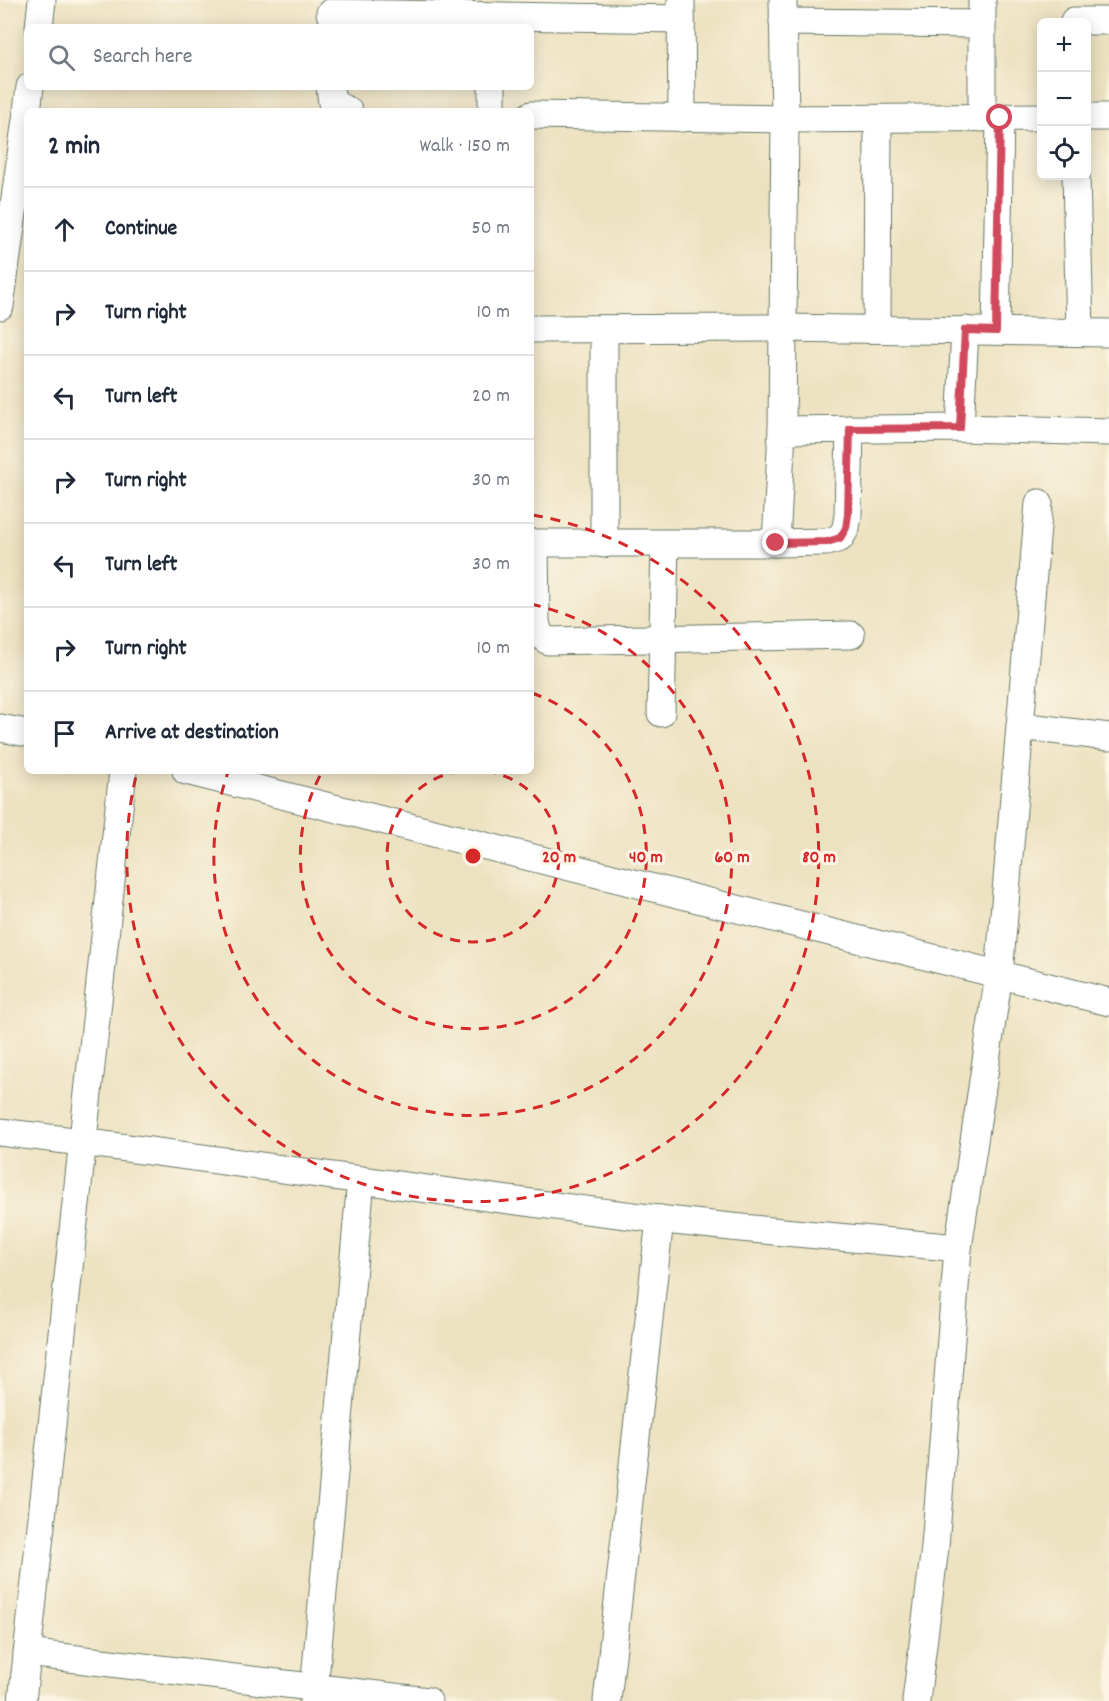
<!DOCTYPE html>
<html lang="en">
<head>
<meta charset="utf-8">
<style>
  :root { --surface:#fff; --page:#f2f2f3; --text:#1f2937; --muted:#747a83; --line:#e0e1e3 }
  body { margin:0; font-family:Dekko,sans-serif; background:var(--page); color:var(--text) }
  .controls { position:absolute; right:18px; top:18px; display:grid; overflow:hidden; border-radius:9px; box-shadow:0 3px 15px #0003 }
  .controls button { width:54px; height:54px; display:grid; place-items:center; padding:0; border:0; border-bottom:2px solid var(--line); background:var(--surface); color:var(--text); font:30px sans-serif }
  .stop { position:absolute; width:18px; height:18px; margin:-14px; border:4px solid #d1495b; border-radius:50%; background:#fff }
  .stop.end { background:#d1495b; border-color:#fff; box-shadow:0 2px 6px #0008 }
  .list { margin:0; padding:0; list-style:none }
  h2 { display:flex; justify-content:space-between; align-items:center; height:78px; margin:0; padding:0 24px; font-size:26px }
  h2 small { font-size:20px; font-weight:400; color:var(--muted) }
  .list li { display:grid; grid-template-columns:39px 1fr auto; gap:18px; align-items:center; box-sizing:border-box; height:84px; padding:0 24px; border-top:2px solid var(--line) }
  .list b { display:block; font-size:22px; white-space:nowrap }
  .list em { font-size:20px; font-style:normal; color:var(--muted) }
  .icon { flex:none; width:33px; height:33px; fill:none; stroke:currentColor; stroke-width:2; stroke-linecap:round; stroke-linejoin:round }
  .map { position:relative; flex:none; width:1109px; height:1701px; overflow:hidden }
  .search { position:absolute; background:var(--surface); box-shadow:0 3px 15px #0003; left:24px; top:24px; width:510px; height:66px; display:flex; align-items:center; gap:15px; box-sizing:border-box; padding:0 21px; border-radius:9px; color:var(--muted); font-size:22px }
  .panel { position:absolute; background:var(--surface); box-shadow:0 3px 15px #0003; left:24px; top:108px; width:510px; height:666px; border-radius:9px }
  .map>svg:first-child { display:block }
</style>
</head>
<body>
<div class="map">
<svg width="1109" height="1701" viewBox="0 0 1109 1701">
  <rect width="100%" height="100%" fill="#fcf5e5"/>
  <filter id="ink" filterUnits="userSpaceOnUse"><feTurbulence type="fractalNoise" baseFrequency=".0167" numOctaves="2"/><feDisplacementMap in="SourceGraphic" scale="12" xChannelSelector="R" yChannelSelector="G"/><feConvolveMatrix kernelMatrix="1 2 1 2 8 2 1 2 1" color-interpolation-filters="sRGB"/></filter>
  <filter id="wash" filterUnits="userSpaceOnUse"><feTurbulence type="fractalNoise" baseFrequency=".008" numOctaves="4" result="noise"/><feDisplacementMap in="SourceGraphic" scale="24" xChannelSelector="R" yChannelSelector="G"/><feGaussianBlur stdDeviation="1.35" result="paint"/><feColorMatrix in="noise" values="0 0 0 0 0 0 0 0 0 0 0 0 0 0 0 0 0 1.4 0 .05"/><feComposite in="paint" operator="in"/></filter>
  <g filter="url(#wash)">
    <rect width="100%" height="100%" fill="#ece2c1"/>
  </g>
  <g filter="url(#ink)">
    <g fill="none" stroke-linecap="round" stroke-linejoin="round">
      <g stroke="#677765" stroke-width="29">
        <g id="street">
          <path d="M681,0L682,118"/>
          <path d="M330,13L681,19"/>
          <path d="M1074,21H1109"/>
          <path d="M783,22L982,24"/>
          <path d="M39,27L42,0"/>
          <path d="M330,87L332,103L349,111"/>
          <path d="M492,87V111"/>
          <path d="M27,111L30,87"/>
          <path d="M531,115L785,119L1042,117"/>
          <path d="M1086,117H1109"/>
          <path d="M982,118V0"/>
          <path d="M1076,176L1080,332"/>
          <path d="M0,306L27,112"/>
          <path d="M531,329L783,328L1109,333"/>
          <path d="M604,329V544"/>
          <path d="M877,329L878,119"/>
          <path d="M996,331L1000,118"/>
          <path d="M960,428L965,330"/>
          <path d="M782,430L785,119L783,0"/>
          <path d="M531,543H776L782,430L960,428L1109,432"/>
          <path d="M535,543L536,622L539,634L548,641L851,635"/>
          <path d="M776,543L827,542L840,538L846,528L848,515L850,429"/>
          <path d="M661,713L665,545"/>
          <path d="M1020,726L1109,737"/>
          <path d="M0,728L27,733"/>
          <path d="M186,771L1109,1002"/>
          <path d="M0,1132C220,1158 439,1193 658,1219C758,1231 858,1238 958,1248"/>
          <path d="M27,1653L428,1701"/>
          <path d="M22,1701L123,771"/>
          <path d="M313,1701L361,1180"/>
          <path d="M607,1701L660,1219"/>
          <path d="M916,1701L935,1547L958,1248L999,974L1039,503"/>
        </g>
      </g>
      <use href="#street" stroke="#fff" stroke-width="27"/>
    </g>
  </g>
  <g fill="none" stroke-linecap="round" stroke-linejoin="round" filter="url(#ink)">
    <path stroke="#d1495b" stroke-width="8" d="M776,543L827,542L840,538L846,528L848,515L850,429L960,428L965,330L996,331L1000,118"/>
  </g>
  <g fill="none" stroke="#d62828" stroke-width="3" stroke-dasharray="10 8">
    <path d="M486 771A86 86 0 1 1 460 771"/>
    <path d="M532 693A173 173 0 1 1 322 772"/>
    <path d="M531 604A259 259 0 1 1 228 772"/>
    <path d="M533 515A346 346 0 1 1 137 772"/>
  </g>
  <circle cx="473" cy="856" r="9" fill="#d62828" stroke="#fcf5e5" stroke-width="3"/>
  <g font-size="18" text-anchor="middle" font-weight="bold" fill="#d62828" stroke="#fcf5e5" stroke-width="6" stroke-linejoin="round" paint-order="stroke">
    <text x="559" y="862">20 m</text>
    <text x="646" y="862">40 m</text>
    <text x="732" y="862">60 m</text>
    <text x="819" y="862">80 m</text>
  </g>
</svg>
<div class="controls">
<button>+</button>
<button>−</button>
<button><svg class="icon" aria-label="locate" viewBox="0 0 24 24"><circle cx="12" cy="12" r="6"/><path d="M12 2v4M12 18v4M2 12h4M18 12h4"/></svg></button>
</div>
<div class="stop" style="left:1000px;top:118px"></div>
<div class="stop end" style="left:776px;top:543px"></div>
<div class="search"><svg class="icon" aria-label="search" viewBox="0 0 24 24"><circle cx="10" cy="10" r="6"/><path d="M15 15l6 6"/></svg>Search here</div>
<section class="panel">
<h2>2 min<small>Walk · 150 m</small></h2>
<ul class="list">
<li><svg class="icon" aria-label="ahead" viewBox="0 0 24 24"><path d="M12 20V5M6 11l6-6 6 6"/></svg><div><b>Continue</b></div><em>50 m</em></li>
<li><svg class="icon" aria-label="right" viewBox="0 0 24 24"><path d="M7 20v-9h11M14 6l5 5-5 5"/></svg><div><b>Turn right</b></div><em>10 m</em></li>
<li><svg class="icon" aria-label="left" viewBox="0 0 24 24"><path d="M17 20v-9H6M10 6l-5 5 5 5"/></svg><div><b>Turn left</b></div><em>20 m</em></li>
<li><svg class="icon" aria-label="right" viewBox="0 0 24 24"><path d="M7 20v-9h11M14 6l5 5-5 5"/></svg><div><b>Turn right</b></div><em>30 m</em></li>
<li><svg class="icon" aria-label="left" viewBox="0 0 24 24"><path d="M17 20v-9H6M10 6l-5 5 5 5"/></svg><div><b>Turn left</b></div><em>30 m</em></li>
<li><svg class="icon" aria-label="right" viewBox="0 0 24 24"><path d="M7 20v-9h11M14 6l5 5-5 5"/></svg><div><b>Turn right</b></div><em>10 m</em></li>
<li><svg class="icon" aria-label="arrive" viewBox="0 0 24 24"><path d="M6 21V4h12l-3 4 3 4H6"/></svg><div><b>Arrive at destination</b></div></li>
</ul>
</section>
</div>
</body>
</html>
